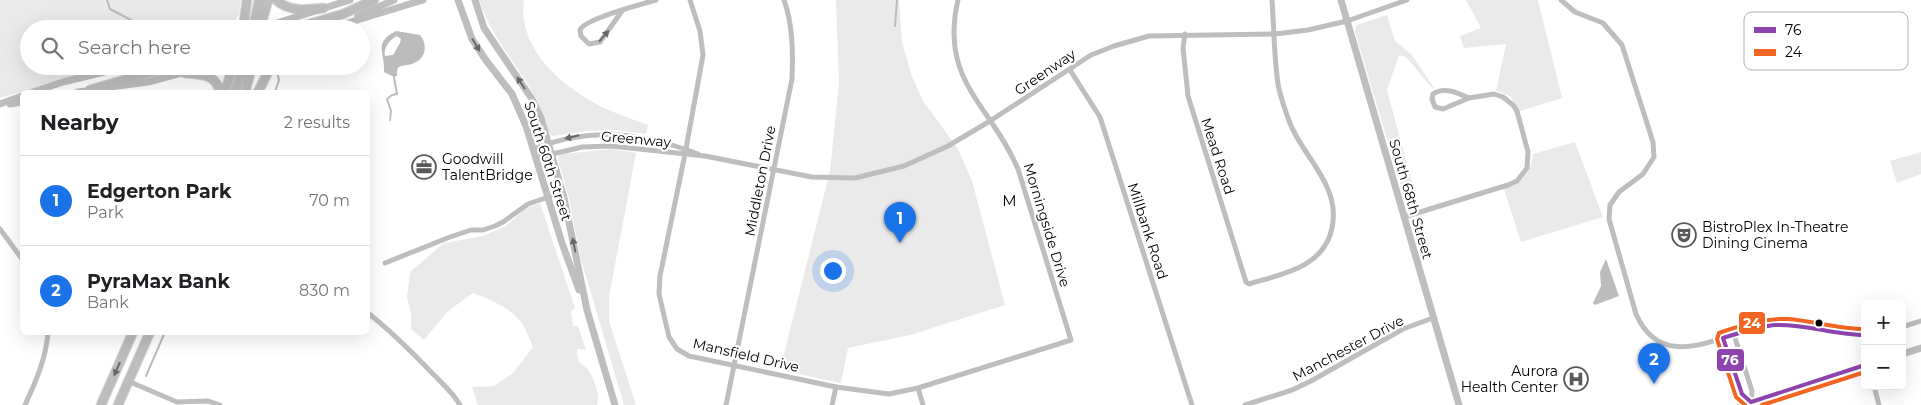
<!DOCTYPE html>
<html lang="en">
<head>
<meta charset="utf-8">
<style>
  :root { --surface:#fff; --page:#f2f2f2; --text:#202124; --muted:#757577; --line:#e0e0e0; --accent:#1a73e8 }
  body { margin:0; font-family:Montserrat,sans-serif; background:var(--page); color:var(--text) }
  .controls { position:absolute; right:15px; bottom:15px; display:grid; overflow:hidden; border-radius:8px; box-shadow:0 5px 20px #0002 }
  .controls button { width:45px; height:45px; display:grid; place-items:center; padding:0; border:0; border-bottom:1px solid var(--line); background:var(--surface); color:var(--text); font:25px sans-serif }
  .you { position:absolute; left:832px; top:270px; width:18px; height:18px; margin:-12px; border:4px solid #fff; border-radius:50%; background:#1a73e8; box-shadow:0 0 0 8px #1a73e833 }
  .badge { display:grid; place-items:center; width:32px; height:32px; border-radius:50%; background:var(--accent); color:#fff; font-size:16px; font-weight:700 }
  .pin { position:absolute; translate:-50% -41px; filter:drop-shadow(0 1px 2px #0008) }
  .pin::after { content:''; position:absolute; top:26px; width:18px; height:15px; background:inherit; clip-path:polygon(0 0,100% 0,50% 100%) }
  .list { margin:0; padding:0; list-style:none }
  h2 { display:flex; justify-content:space-between; align-items:center; height:65px; margin:0; padding:0 20px; font-size:21px }
  h2 small { font-size:16px; font-weight:400; color:var(--muted) }
  .list li { display:grid; grid-template-columns:32px 1fr auto; gap:15px; align-items:center; box-sizing:border-box; height:90px; padding:0 20px; border-top:1px solid var(--line) }
  .list b { display:block; font-size:19px; white-space:nowrap }
  .list p { margin:0; font-size:16px; white-space:nowrap; color:var(--muted) }
  .list em { font-size:16px; font-style:normal; color:var(--muted) }
  .icon { flex:none; width:28px; height:28px; fill:none; stroke:currentColor; stroke-width:2; stroke-linecap:round; stroke-linejoin:round }
  .map { position:relative; flex:none; width:1921px; height:405px; overflow:hidden }
  .search { position:absolute; background:var(--surface); box-shadow:0 5px 20px #0002; left:20px; top:20px; width:350px; height:55px; display:flex; align-items:center; gap:12px; box-sizing:border-box; padding:0 18px; border-radius:28px; color:var(--muted); font-size:19px }
  .panel { position:absolute; background:var(--surface); box-shadow:0 5px 20px #0002; left:20px; top:90px; width:350px; height:245px; border-radius:8px }
  .map>svg:first-child { display:block }
</style>
</head>
<body>
<div class="map">
<svg width="1921" height="405" viewBox="0 0 1921 405">
  <rect width="100%" height="100%" fill="#fff"/>
  <g fill="#eaeaea">
    <path d="M0,0H241L239,15L230,29H29V66H114L0,98Z"/>
    <path d="M479,0H524C517,49 562,87 602,107C617,114 633,119 648,125L646,134L617,130L588,131L552,136C544,127 543,111 537,100C518,65 492,39 479,0Z"/>
    <path d="M836,0H899L902,42L911,74L923,101L958,149L972,181L1005,305L910,335L848,348L841,383L780,370L830,171L839,82Z"/>
    <path d="M1466,0H1538L1562,98L1520,111L1510,96L1496,91L1506,44L1464,48L1460,36L1481,28Z"/>
    <path d="M1387,15L1395,41L1412,55L1434,88L1433,89L1406,57L1399,55L1387,90L1419,209C1413,210 1409,209 1406,203L1355,32L1356,26L1359,24Z"/>
    <path d="M1575,142L1603,217L1521,242L1504,189C1521,183 1532,172 1533,154Z"/>
    <path d="M611,149L636,153L609,297V321L636,405H624L580,256L569,198L558,160L559,156L563,154Z"/>
    <path d="M1921,152V174L1897,183L1890,161Z"/>
    <path d="M540,203L575,308L571,311L573,326H578L586,350L577,349C577,369 584,361 590,373C595,382 600,395 597,405H478L472,387L494,386L513,373L533,347C530,340 527,332 523,325C512,308 491,300 473,293L447,312L424,340L411,329V314L407,297L410,272L444,243L483,236L506,226L525,209Z"/>
  </g>
  <g fill="#bcbcbc" fill-rule="evenodd">
    <path d="M396,31L420,35C428,45 426,58 414,63C410,66 401,64 398,68C397,70 397,73 397,76L394,77L384,72C385,51 373,43 396,31ZM397,36L401,39L400,43L393,55L385,56C383,48 390,39 397,36Z"/>
    <path d="M1606,259L1619,296L1595,305L1593,303L1601,286L1600,272Z"/>
  </g>
  <g fill="none" stroke-linecap="round" stroke-linejoin="round">
    <g stroke="#bcbcbc" stroke-width="2">
      <path d="M107,0L110,9L148,29"/>
      <path d="M895,26L897,0"/>
      <path d="M275,92L279,80L277,72"/>
      <path d="M390,120L391,111L387,99L392,95L397,94L394,77"/>
      <path d="M146,376L165,332"/>
    </g>
    <g stroke="#dbdbdb" stroke-width="11">
      <g id="primary">
        <path d="M276,0C289,12 307,10 323,8"/>
        <path d="M243,29L247,0"/>
        <path d="M253,29L259,0"/>
        <path d="M260,29L268,0"/>
        <path d="M293,29L343,14L374,0"/>
        <path d="M185,73C201,74 216,74 220,92"/>
        <path d="M90,90L172,66"/>
        <path d="M225,92L233,66"/>
        <path d="M235,92L243,66"/>
        <path d="M245,92L252,66"/>
        <path d="M258,92L271,66"/>
        <path d="M101,405L133,332"/>
        <path d="M118,405L150,332"/>
      </g>
    </g>
    <g stroke="#bebebe" stroke-width="5">
      <path d="M690,0L700,31L703,55L685,154L660,276L659,294L669,337L677,349L689,356L836,387L889,394L918,388L1071,340L1018,169C991,105 939,81 958,0"/>
      <path d="M1561,0L1575,12L1603,23L1622,45L1653,142L1654,157L1643,174L1619,192L1610,205L1609,219L1636,314C1664,378 1726,329 1774,325C1805,323 1834,337 1865,335"/>
      <path d="M622,11L600,42L589,44L581,36L580,30C584,19 642,4 656,0"/>
      <path d="M1185,34L1183,48L1188,96L1246,282L1249,284C1281,274 1324,268 1332,228C1335,214 1333,200 1327,187C1317,164 1298,145 1289,121C1285,109 1280,96 1278,84C1274,57 1274,28 1272,0"/>
      <path d="M1070,70L1100,117L1192,405"/>
      <path d="M533,149C591,126 641,132 698,154"/>
      <path d="M536,158L582,147L611,146L705,156L812,177L855,178L904,166L948,146L990,121L1091,55L1114,46L1149,36L1275,34L1308,30L1347,21L1407,0"/>
      <path d="M1404,217L1508,185L1517,181L1527,168L1528,152L1517,111L1513,105L1503,97L1494,94L1469,98L1443,109L1435,107L1432,99L1433,94C1444,86 1458,93 1469,98"/>
      <path d="M0,229L22,259"/>
      <path d="M385,263L450,237L471,230H483L495,226L503,222L528,204L563,192"/>
      <path d="M368,313C392,332 413,353 434,375C443,384 454,394 460,405"/>
      <path d="M1902,327L1921,321"/>
      <path d="M1734,335L1752,391L1751,402"/>
      <path d="M1723,338L1742,394L1751,402"/>
      <path d="M128,381L177,402L208,401L220,405"/>
      <path d="M1874,386L1879,405"/>
      <path d="M918,388L923,405"/>
      <path d="M25,405C36,381 46,359 48,332"/>
      <path d="M726,405L792,79C793,53 793,25 784,0"/>
      <path d="M832,405L836,387"/>
      <path d="M1245,405L1292,390L1311,381L1403,329L1433,318"/>
    </g>
    <g stroke="#bebebe" stroke-width="7">
      <path d="M458,0L472,39L485,59L512,94L526,126L562,243L579,290"/>
      <path d="M475,0L484,28L532,99L541,118L564,198L587,310L615,405"/>
      <path d="M1341,0L1459,405"/>
      <path d="M358,16L394,0"/>
      <path d="M258,29L350,0"/>
      <path d="M328,29L423,0"/>
      <path d="M110,87L148,82L207,66"/>
      <path d="M33,92L63,82L129,66"/>
      <path d="M78,92L94,90"/>
      <path d="M0,104L22,96"/>
      <path d="M10,104L22,102"/>
      <path d="M1902,354L1921,348"/>
      <path d="M1740,405L1865,365"/>
    </g>
    <use href="#primary" stroke="#bdbdbd" stroke-width="9"/>
    <g stroke="#fff" stroke-width="8">
      <path id="bus-1" d="M1865,335C1835,335 1806,324 1776,325C1758,326 1740,333 1723,338L1742,394L1751,402L1865,365"/>
    </g>
    <g stroke="#fff" stroke-width="8">
      <g id="bus-2">
        <path d="M1745,405L1736,397L1717,339L1719,333C1741,325 1765,318 1788,319C1814,321 1838,329 1865,329"/>
        <path d="M1762,405L1865,372"/>
      </g>
    </g>
    <use href="#bus-1" stroke="#8e44ad" stroke-width="4"/>
    <use href="#bus-2" stroke="#f26522" stroke-width="4"/>
  </g>
  <defs><path id="oneway-solid" d="M-6-.8H1V-3.2L6.5 0L1 3.2V.8H-6Z" transform="scale(1.25)"/></defs>
  <g fill="#686868">
    <use href="#oneway-solid" transform="translate(604 36) rotate(-49)"/>
    <use href="#oneway-solid" transform="translate(476 45) rotate(59)"/>
    <use href="#oneway-solid" transform="translate(521 83) rotate(-123)"/>
    <use href="#oneway-solid" transform="translate(572 137) rotate(167)"/>
    <use href="#oneway-solid" transform="translate(574 245) rotate(-101)"/>
    <use href="#oneway-solid" transform="translate(117 369) rotate(114)"/>
  </g>
  <defs>
    <g id="office-ring" transform="scale(1.25)"><circle r="9.5" fill="#fff" stroke="#595959" stroke-width="1.5"/><path d="M-6-3h4V-5.5h4V-3h4V5H-6ZM-1-4.5V-3h2v-1.5ZM-6 0V1H6V0Z" fill="#595959"/></g>
    <g id="theatre-ring" transform="scale(1.25)"><circle r="9.5" fill="#fff" stroke="#595959" stroke-width="1.5"/><path d="M-5-5.5Q0-4 5-5.5V0Q5 5 0 6Q-5 5-5 0ZM-3.3-2.5H-1v1.5H-3.3ZM1-2.5H3.3v1.5H1ZM-2.8 1Q0 5.5 2.8 1Z" fill="#595959"/></g>
    <g id="hospital-ring" transform="scale(1.25)"><circle r="9.5" fill="#fff" stroke="#595959" stroke-width="1.5"/><path d="M-5-5h3v3.5h4V-5h3V5h-3V1.5h-4V5h-3Z" fill="#595959"/></g>
  </defs>
  <g fill-rule="evenodd">
    <use href="#office-ring" x="424" y="167"/>
    <use href="#theatre-ring" x="1684" y="235"/>
    <use href="#hospital-ring" x="1576" y="379"/>
  </g>
  <circle fill="#000" stroke="#fff" stroke-width="2" cx="1819" cy="323" r="4.5"/>
  <g text-anchor="middle" dominant-baseline="central" stroke-width="4.5" stroke-linejoin="round" paint-order="stroke">
    <g font-size="14" fill="#000" stroke="#fff">
      <text transform="translate(1045 72) rotate(-34)">Greenway</text>
      <text transform="translate(636 139) rotate(5)">Greenway</text>
      <text transform="translate(1218 156) rotate(72)">Mead Road</text>
      <text transform="translate(548 161) rotate(72)">South 60th Street</text>
      <text transform="translate(760 181) rotate(-79)">Middleton Drive</text>
      <text transform="translate(1411 199) rotate(74)">South 68th Street</text>
      <text transform="translate(1047 225) rotate(73)">Morningside Drive</text>
      <text transform="translate(1148 231) rotate(72)">Millbank Road</text>
      <text transform="translate(1348 348) rotate(-28)">Manchester Drive</text>
      <text transform="translate(746 355) rotate(13)">Mansfield Drive</text>
    </g>
    <g font-size="14" fill="#000" stroke="#fff" text-anchor="start">
      <text x="442" y="159">Goodwill<tspan x="442" dy="16">TalentBridge</tspan></text>
      <text x="1702" y="227">BistroPlex In-Theatre<tspan x="1702" dy="16">Dining Cinema</tspan></text>
      <text x="1558" y="371" text-anchor="end">Aurora<tspan x="1558" dy="16">Health Center</tspan></text>
    </g>
    <g font-size="15" letter-spacing="1" fill="#000" stroke="#fff">
      <text x="1010" y="200">M</text>
    </g>
  </g>
  <rect x="1744" y="12" width="164" height="58" rx="8" fill="#fff" stroke="#b2b2b2" stroke-width="1"/>
  <rect x="1754" y="27" width="22" height="6" fill="#8e44ad"/>
  <rect x="1754" y="49" width="22" height="7" fill="#f26522"/>
  <g font-size="14" fill="#000">
    <text x="1785" y="35">76</text>
    <text x="1785" y="57">24</text>
  </g>
  <g stroke="#fff" stroke-width="2">
    <rect x="1738" y="311" width="28" height="24" rx="5" fill="#f26522"/>
    <rect x="1716" y="348" width="29" height="24" rx="5" fill="#8e44ad"/>
  </g>
  <g font-size="14" text-anchor="middle" font-weight="bold" fill="#fff">
    <text x="1752" y="328">24</text>
    <text x="1730" y="365">76</text>
  </g>
</svg>
<div class="controls">
<button>+</button>
<button>−</button>
</div>
<div class="you"></div>
<div class="pin badge" style="left:900px;top:243px">1</div>
<div class="pin badge" style="left:1654px;top:384px">2</div>
<div class="search"><svg class="icon" aria-label="search" viewBox="0 0 24 24"><circle cx="10" cy="10" r="6"/><path d="M15 15l6 6"/></svg>Search here</div>
<section class="panel">
<h2>Nearby<small>2 results</small></h2>
<ul class="list">
<li><span class="badge">1</span><div><b>Edgerton Park</b><p>Park</p></div><em>70 m</em></li>
<li><span class="badge">2</span><div><b>PyraMax Bank</b><p>Bank</p></div><em>830 m</em></li>
</ul>
</section>
</div>
</body>
</html>
